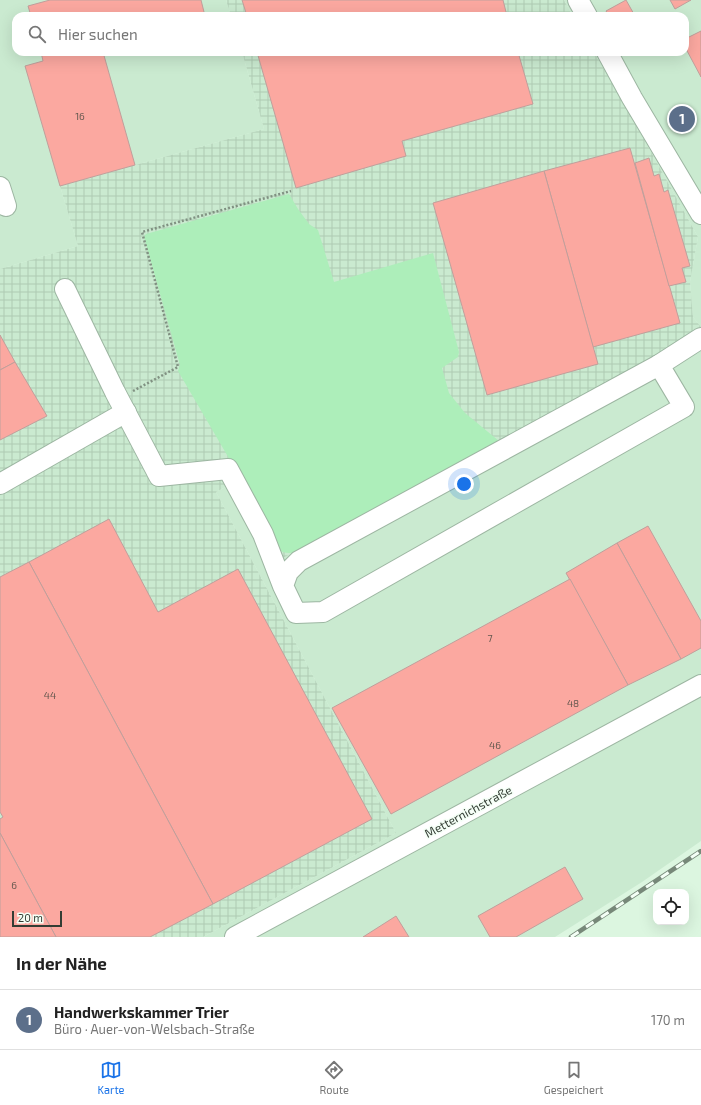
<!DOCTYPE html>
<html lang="de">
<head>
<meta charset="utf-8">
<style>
  :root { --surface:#fff; --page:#f2f2f2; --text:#222; --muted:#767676; --line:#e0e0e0; --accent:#1a73e8 }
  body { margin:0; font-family:"Exo 2",sans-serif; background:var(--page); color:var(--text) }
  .controls { position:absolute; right:12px; bottom:12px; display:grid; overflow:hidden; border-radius:8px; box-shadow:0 4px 16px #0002 }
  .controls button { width:36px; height:36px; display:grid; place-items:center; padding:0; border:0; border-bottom:1px solid var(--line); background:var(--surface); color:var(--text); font:20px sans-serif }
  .scale { position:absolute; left:12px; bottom:10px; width:50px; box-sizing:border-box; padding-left:4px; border:2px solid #333d34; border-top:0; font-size:11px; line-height:14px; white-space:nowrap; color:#333d34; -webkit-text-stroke:3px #f4fff6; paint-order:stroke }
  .you { position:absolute; left:464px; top:484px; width:14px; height:14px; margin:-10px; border:3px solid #fff; border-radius:50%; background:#1a73e8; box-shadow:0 0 0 6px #1a73e833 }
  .badge { display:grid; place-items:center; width:26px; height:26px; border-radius:50%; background:var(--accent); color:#fff; font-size:13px; font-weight:700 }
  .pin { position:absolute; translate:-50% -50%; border:2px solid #fff; box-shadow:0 1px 4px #0006 }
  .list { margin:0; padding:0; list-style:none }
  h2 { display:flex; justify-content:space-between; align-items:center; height:52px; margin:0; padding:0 16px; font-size:17px }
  h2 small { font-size:13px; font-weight:400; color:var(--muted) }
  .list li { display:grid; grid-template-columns:26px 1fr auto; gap:12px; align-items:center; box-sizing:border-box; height:60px; padding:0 16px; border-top:1px solid var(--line) }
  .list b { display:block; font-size:15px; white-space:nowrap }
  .list p { margin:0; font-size:13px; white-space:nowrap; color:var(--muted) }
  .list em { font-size:13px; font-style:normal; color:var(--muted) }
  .icon { flex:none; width:22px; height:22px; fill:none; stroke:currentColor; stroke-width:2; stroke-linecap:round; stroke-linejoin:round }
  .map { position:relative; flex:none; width:701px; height:937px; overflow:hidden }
  .search { position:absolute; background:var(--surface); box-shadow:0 4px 16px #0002; left:12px; right:12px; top:12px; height:44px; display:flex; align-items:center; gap:10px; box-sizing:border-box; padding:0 14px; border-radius:12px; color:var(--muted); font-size:15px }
  .sheet { height:112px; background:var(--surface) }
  nav { display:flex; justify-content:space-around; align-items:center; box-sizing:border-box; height:56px; border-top:1px solid var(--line); background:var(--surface); font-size:11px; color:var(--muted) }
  nav a { display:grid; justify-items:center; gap:2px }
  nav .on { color:var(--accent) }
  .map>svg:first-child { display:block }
</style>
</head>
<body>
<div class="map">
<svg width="701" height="937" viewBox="0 0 701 937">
  <defs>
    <pattern id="industrial-grid" width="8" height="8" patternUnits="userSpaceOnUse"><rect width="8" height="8" fill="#caead0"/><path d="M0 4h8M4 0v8" fill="none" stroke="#aecab3"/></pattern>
  </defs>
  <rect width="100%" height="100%" fill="#dcf6e0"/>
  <g fill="#caead0">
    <path d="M0,0H226L231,16H16V52H242L264,129L60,186L78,246L0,269Z"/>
    <path d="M564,0H701V327L693,317L690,282L698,237L628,110L594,52H685V16H573Z"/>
    <path d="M701,329V841L642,882L555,937H203L396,833L216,492L241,479L554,412Z"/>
  </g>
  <g fill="url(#industrial-grid)">
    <path d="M226,0H564L573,16H231Z"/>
    <path d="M242,52H594L628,110L698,237L690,282L693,317L701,327V329L554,412L283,558L279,557L241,479L216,492L396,833L203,937H0V269L78,246L60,186L264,129Z"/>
  </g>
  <path fill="#adeeba" d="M289,194L298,209L309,224L318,230L334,282L433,253L459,352L458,357L442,368L449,393L465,413L499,441L295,552C289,554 284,553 278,550L241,479L178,371L180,365L144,237L146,234Z"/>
  <g fill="#fba8a0" stroke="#c09f9b">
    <path d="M50,0H201L205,16H31L28,6Z"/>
    <path d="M242,0H503L507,16H247Z"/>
    <path d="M626,0L635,16H609L606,11Z"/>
    <path d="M670,0H691L675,9Z"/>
    <path d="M701,31V77L685,47V39Z"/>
    <path d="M41,52H103L135,165L60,186L25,66L43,61Z"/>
    <path d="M257,52H518L533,104L402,141L406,156L296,188Z"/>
    <path d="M630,148L680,323L593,347L544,171Z"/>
    <path d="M649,158L654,176L659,174L664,192L668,190L690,266L682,268L686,282L669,286L635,163Z"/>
    <path d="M544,171L598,364L487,395L433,203Z"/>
    <path d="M0,335L15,362L0,370Z"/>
    <path d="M15,362L47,416L0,440V370Z"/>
    <path d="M109,519L158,612L238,569L372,819L213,904L29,562Z"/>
    <path d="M648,526L701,621V648L681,659L617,543Z"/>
    <path d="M617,543L681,659L628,685L566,573Z"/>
    <path d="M29,562L213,904L150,937H56L0,833V819L3,817L0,812V577Z"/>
    <path d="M570,579L628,685L391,814L332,708Z"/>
    <path d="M0,833L56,937H0Z"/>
    <path d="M565,867L583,899L516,937H490L478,916Z"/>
    <path d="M396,916L409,937H363Z"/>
  </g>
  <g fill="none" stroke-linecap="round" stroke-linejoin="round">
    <g stroke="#9db6a2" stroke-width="22">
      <g id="minor">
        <path d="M578,0L587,16"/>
        <path d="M607,52L632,98L701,214"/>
        <path d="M0,187L6,206"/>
        <path d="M65,289L115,392L159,476L228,469L263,534L283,586L296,613L323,612L684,407L659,365L299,561L288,572L283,586"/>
        <path d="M659,365L701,338"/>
        <path d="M0,484L126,412"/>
        <path d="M235,937L701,685"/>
      </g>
    </g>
    <path stroke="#809182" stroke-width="2.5" stroke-dasharray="2 2" stroke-linecap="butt" d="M133,391L178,367L142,232L291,191"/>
    <use href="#minor" stroke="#fff" stroke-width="20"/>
    <g stroke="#778879" stroke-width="4.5">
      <path id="rail" d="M571,937L701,851"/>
    </g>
    <use href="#rail" stroke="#f4fff6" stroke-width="3" stroke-dasharray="9" stroke-linecap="butt"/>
  </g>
  <g text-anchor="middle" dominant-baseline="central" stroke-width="3" stroke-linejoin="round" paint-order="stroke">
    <g font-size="10" fill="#65584f">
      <text x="80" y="116">16</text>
      <text x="490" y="638">7</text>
      <text x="50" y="695">44</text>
      <text x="573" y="703">48</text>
      <text x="495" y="745">46</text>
      <text x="14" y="885">6</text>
    </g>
    <g font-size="12" fill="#333d34" stroke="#f4fff6">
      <text transform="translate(468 811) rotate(-28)">Metternichstraße</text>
    </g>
  </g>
</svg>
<div class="controls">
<button><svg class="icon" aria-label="locate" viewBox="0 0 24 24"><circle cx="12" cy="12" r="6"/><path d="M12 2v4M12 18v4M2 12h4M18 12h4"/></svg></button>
</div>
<div class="scale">20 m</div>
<div class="you"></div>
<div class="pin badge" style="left:682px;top:119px;background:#5c6f8a">1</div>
<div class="search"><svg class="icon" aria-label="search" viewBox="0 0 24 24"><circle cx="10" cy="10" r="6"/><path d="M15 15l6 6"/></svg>Hier suchen</div>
</div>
<section class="sheet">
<h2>In der Nähe<small></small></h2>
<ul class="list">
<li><span class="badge" style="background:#5c6f8a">1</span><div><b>Handwerkskammer Trier</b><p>Büro · Auer-von-Welsbach-Straße</p></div><em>170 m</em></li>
</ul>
</section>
<nav>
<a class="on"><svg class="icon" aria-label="map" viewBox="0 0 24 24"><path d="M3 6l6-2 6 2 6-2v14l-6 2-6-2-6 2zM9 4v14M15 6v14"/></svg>Karte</a>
<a><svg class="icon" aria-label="directions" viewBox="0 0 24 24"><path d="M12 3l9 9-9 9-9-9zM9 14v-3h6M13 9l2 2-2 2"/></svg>Route</a>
<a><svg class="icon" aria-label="saved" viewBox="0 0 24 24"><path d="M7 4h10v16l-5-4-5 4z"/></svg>Gespeichert</a>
</nav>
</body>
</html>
